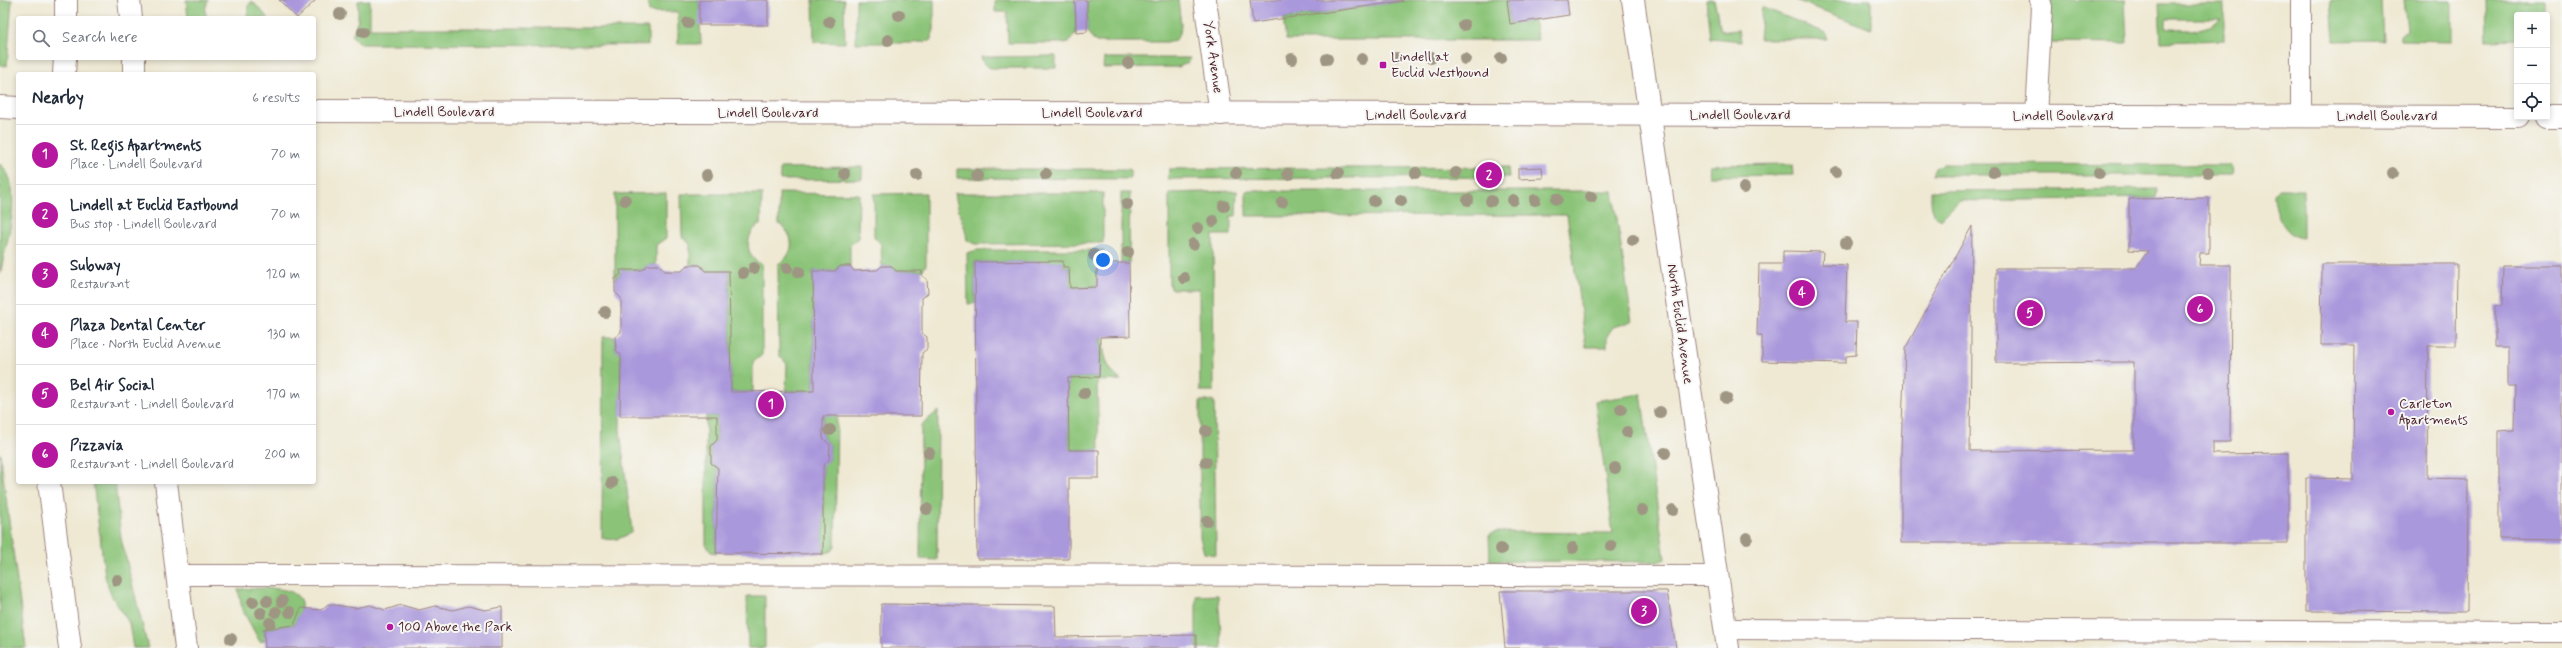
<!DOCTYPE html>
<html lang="en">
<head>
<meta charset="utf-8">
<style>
  :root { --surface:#fff; --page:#f2f2f3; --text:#1f2937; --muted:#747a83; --line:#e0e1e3; --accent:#b5179e }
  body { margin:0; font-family:Mynerve,sans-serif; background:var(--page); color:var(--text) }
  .controls { position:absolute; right:12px; top:12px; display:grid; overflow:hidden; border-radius:4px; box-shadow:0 2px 6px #0003 }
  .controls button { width:36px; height:36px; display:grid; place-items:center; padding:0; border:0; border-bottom:1px solid var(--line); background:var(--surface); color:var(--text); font:20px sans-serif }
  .you { position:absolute; left:1103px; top:260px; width:14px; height:14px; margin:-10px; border:3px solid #fff; border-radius:50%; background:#1a73e8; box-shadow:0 0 0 6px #1a73e833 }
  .badge { display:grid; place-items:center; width:26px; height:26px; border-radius:50%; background:var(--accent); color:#fff; font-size:13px; font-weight:700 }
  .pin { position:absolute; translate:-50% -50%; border:2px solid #fff; box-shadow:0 1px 4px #0006 }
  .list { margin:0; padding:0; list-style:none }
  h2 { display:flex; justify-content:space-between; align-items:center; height:52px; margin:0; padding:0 16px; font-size:17px }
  h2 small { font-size:13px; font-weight:400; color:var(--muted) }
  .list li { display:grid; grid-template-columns:26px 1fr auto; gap:12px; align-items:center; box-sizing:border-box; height:60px; padding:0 16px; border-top:1px solid var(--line) }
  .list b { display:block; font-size:15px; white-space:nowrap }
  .list p { margin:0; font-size:13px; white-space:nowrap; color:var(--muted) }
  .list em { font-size:13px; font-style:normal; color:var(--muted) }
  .icon { flex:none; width:22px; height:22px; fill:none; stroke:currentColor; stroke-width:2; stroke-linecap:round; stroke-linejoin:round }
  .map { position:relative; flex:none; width:2562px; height:648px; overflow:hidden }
  .search { position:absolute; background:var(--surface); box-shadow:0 2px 6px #0003; left:16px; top:16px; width:300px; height:44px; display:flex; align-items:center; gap:10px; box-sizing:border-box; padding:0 14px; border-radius:4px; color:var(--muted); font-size:15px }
  .panel { position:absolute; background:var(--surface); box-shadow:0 2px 6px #0003; left:16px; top:72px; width:300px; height:412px; border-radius:4px }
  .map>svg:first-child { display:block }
</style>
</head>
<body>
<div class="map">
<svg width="2562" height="648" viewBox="0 0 2562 648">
  <rect width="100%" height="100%" fill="#f6f6f2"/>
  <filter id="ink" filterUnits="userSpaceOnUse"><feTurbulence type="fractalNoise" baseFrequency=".025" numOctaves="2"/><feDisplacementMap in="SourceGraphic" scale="8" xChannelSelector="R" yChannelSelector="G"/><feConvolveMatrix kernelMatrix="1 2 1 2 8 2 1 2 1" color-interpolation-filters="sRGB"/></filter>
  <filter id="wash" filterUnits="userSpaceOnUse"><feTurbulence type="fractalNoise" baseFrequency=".012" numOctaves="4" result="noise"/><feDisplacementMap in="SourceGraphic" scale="16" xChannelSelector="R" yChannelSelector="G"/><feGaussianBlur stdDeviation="0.9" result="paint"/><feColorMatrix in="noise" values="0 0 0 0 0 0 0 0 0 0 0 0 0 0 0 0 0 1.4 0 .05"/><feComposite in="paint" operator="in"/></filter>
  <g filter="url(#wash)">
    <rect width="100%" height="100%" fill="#efe9d3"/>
    <g fill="#8bc478" stroke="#6a7252" fill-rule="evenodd">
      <path d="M0,0H12L7,66L0,65Z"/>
      <path d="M186,0H208L205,11L207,18H188Z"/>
      <path d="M370,0V28H648V45L360,44L352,36L358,20V1Z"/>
      <path d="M648,0H699L701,44H678V12H649Z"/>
      <path d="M813,0H844L845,43L814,42Z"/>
      <path d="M856,0H934V30L930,41L913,43H856Z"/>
      <path d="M995,0H1075L1076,33L1069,42L1063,43H1008L1007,12H995Z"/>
      <path d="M1087,0H1178L1181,25L1180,33L1175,41L1170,42H1096L1087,32Z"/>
      <path d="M1409,0H1507L1510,24L1534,20L1538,40H1286L1283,19Z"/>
      <path d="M1706,0H1714L1721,31L1739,30L1741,41L1710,38Z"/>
      <path d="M1795,0H1871V29Z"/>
      <path d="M2051,0H2125L2127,43L2051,42Z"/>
      <path d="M2331,0H2381L2383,40L2334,41Z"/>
      <path d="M2404,0H2452V41L2401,40V35L2407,31Z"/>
      <path d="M2486,0H2545V15H2517V39L2487,40Z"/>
      <path d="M252,1L268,18H247L248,6Z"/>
      <path d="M2159,4H2224V40L2161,42ZM2166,19H2220C2208,32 2183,31 2166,28Z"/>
      <path d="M1762,7L1826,33L1827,39H1759Z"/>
      <path d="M1056,56V68H990L983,63L981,57Z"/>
      <path d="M1104,58H1190L1188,63L1178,67L1103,68Z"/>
      <path d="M0,164C26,185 5,247 0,275Z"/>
      <path d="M1792,164L1793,175L1709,176L1710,165Z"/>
      <path d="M1943,164L2228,165L2232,168L2233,175H1932L1935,168Z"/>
      <path d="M862,167V179L780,180V168Z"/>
      <path d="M1508,167L1509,177L1168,179L1169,169Z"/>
      <path d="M957,169H1130V179L957,178Z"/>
      <path d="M2157,189L2156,198L1959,201L1940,220C1930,212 1931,203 1931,191Z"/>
      <path d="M2279,189H2303V238C2283,236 2274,210 2274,193Z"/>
      <path d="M1237,191L1236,216H1231V235H1213L1214,391H1200L1199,289H1172L1169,284V193Z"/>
      <path d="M1246,191H1613L1632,322L1613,327L1607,336V347H1586L1567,215L1246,216Z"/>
      <path d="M666,193V238L656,245V265H648L642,270H621V274L615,279V194Z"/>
      <path d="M779,193L859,194L858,238L850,245V266H840L835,271H813L814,391H786L787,364L779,355L778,264C795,255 796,235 779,224Z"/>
      <path d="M926,193V265L922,271H896L892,266H882L881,244L874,237V194Z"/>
      <path d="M955,193H1103V243L976,244L967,240C965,223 957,211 955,193Z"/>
      <path d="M1121,193H1130L1129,263H1121Z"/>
      <path d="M681,194H762L761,224C745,231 743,258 762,264V355L753,362V392H731L729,271H705L701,264L690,265V244L682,237Z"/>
      <path d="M977,250H1103V263H1097V287L1070,288L1069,267H1063V262H975V303L968,304L967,253Z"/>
      <path d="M1103,336C1103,353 1106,370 1121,380L1097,381L1099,450H1069L1068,378L1099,377L1100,337Z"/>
      <path d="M603,337H615L616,350L621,355L620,430L632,532C622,538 613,542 602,538Z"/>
      <path d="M1641,394L1665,559L1658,562L1490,561L1489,535L1496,532L1613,533L1595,401Z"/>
      <path d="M1200,401H1214L1216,555L1204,553L1200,537Z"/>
      <path d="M938,411L937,560L920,559L921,425Z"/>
      <path d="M837,415L835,547L832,551L823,554V466L829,460L830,445L823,438V416Z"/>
      <path d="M706,416H717V440L711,446V463L718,468L716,553L711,552L706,546Z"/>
      <path d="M0,453L26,648H0Z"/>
      <path d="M93,482H115L121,538L148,648H133L129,623L111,595L105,576Z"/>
      <path d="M238,589C254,589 305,582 301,608C301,613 296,620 294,625L264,629L265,640L260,642L242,609Z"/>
      <path d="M1218,595L1222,648H1196V596Z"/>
      <path d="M747,596H765V648H748Z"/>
    </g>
    <g id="blocks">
      <g fill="#aa98dc">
        <path d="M279,0H316L297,18Z"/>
        <rect x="699" y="0" width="69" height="25"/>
        <path d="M1075,0H1087V32L1076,33Z"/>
        <path d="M1250,0H1403V1L1253,23Z"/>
        <path d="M1507,0H1567L1569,15L1510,24Z"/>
        <path d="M1542,167L1543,178L1518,179V168Z"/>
        <path d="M2209,198V253H2200L2199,265H2231L2230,442H2213V454L2288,453V543H1901V450L1905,349L1972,226L1970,451L2134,450V362L1996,363V268H2136L2148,251L2129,250V199Z"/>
        <path d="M1783,251L1823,252L1822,264L1847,265L1845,322H1857L1856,355L1846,356V363L1762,361V335H1757L1759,264H1783Z"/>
        <path d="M1063,261V267H1069L1070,288L1097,287V263H1129L1130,336L1100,337L1099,377L1068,378L1069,450H1099V478H1069V559H977L975,262Z"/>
        <path d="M2322,264H2457L2456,346H2428L2427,478L2468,479L2467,612L2306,611V478L2353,479L2354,345H2321Z"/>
        <path d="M648,265H659L665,271H682L687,265H700L705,271H729L731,392L814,391L813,271H835L840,266H850L854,271L877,270L882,266H892L896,271H922V276L927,279L928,293L922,298V333L927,337V349L922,353L921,416H823V438L830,445L829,460L823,466V554L716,553L718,468L711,463V446L717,440V416H620L621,355L616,350L615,337L621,332V298L615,292V279L621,274L620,270H642Z"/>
        <path d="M2503,266H2562V539L2499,538V431L2514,430L2515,386H2508V348H2495V306H2502Z"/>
        <path d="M1500,591H1667L1676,648H1505Z"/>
        <path d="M328,604L355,608L370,605L385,610L401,605L419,610L435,606L453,610L468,606L485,610L502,607V648H265L264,629L294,625L301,608L321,610Z"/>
        <path d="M881,604L1055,606L1056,637L1196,635V648H881Z"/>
      </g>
    </g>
  </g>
  <g filter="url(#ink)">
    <use href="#blocks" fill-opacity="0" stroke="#9c847f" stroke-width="1"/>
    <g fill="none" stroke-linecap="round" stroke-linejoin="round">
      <g stroke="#9c847f" stroke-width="22">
        <g id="service">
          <path d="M2036,116L2042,7L2040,0"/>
          <path d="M2301,116V0"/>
          <path d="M178,575L1717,576"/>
          <path d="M1725,629L2562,632"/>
        </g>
      </g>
      <g stroke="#9c847f" stroke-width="24">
        <g id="minor">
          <path d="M1205,0L1221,114"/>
          <path d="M1633,0L1728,648"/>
        </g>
      </g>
      <g stroke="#9c847f" stroke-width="24">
        <g id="secondary">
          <path d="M0,107L18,108"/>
          <path d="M314,111L2517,117"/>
          <path d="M2547,117H2562"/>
        </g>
      </g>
      <g stroke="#9c847f" stroke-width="24">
        <g id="primary">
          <path d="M129,0L131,18"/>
          <path d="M66,18V0"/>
          <path d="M134,58V74"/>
          <path d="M64,74L65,58"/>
          <path d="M49,482L70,648"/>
          <path d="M166,482L186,648"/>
        </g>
      </g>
      <use href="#service" stroke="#fff" stroke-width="20"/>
      <use href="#minor" stroke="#fff" stroke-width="22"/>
      <use href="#secondary" stroke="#fff" stroke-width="22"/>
      <use href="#primary" stroke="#fff" stroke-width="22"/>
    </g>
    <g fill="#9f9583">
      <circle cx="340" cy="14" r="6"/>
      <circle cx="899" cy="15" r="6"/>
      <circle cx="829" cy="22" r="6"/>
      <circle cx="688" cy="23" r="6"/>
      <circle cx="1464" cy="25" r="6"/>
      <circle cx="363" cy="32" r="6"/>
      <circle cx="888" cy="40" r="6"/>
      <circle cx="1396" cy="58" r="6"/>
      <circle cx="1431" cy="58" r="6"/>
      <circle cx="1501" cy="58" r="6"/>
      <circle cx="1292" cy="59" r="6"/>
      <circle cx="1327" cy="59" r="6"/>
      <circle cx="1362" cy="59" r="6"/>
      <circle cx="1465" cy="59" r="6"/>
      <circle cx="1128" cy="63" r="6"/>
      <circle cx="1836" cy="172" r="6"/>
      <circle cx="1993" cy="172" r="6"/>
      <circle cx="2099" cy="172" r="6"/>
      <circle cx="2208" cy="172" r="6"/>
      <circle cx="1236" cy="173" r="6"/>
      <circle cx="1338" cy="173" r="6"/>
      <circle cx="1416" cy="173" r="6"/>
      <circle cx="1456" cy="173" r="6"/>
      <circle cx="2393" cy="173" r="6"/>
      <circle cx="845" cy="174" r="6"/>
      <circle cx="1046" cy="174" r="6"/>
      <circle cx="1288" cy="174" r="6"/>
      <circle cx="707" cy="175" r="6"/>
      <circle cx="917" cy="175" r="6"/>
      <circle cx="977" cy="176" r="6"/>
      <circle cx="1744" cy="188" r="6"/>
      <circle cx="1591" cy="197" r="6"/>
      <circle cx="1557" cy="199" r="6"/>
      <circle cx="625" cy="200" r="6"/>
      <circle cx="1468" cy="200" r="6"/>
      <circle cx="1513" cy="200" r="6"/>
      <circle cx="1535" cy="200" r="6"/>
      <circle cx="1374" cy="201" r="6"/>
      <circle cx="1401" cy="201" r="6"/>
      <circle cx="1491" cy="201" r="6"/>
      <circle cx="1282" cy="202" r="6"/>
      <circle cx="1127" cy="204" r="6"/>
      <circle cx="1224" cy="206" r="6"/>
      <circle cx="1213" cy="221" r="6"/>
      <circle cx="1198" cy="228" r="6"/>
      <circle cx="1633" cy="240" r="6"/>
      <circle cx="1846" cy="243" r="6"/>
      <circle cx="1193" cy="244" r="6"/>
      <circle cx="1128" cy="252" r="6"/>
      <circle cx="1094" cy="255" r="6"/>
      <circle cx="754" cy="268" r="6"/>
      <circle cx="787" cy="268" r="6"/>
      <circle cx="799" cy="272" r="6"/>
      <circle cx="743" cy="273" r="6"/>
      <circle cx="1184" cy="278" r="6"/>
      <circle cx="605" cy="312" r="6"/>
      <circle cx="1084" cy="393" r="6"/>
      <circle cx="1726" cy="398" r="6"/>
      <circle cx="1621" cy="409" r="6"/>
      <circle cx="1660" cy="412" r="6"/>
      <circle cx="830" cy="430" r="6"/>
      <circle cx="1206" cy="431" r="6"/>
      <circle cx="1627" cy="432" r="6"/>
      <circle cx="929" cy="453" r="6"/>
      <circle cx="1665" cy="453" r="6"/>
      <circle cx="1206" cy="462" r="6"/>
      <circle cx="1615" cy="468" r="6"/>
      <circle cx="612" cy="483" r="6"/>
      <circle cx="927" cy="509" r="6"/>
      <circle cx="1642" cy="510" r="6"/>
      <circle cx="1673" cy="510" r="6"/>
      <circle cx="1207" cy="521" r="6"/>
      <circle cx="1747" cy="538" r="6"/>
      <circle cx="1611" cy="546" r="6"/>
      <circle cx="1573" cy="548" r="6"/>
      <circle cx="1501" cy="549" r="6"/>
      <circle cx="117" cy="580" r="6"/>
      <circle cx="267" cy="601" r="6"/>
      <circle cx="282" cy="601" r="6"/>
      <circle cx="253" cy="602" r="6"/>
      <circle cx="276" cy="612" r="6"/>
      <circle cx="290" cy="612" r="6"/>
      <circle cx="261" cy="613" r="6"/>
      <circle cx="270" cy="623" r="6"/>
      <circle cx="231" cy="639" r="6"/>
    </g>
  </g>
  <g fill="#b5179e" stroke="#f6f6f2" stroke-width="1.5">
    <rect x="1379" y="61" width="8" height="8" rx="2"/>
    <circle cx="2391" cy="412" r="4"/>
    <circle cx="390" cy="627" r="4"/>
  </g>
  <g text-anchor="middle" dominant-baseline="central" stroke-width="4" stroke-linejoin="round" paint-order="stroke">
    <g font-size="14" fill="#4a1f2b" stroke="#f6f6f2">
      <text transform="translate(1213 57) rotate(82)">York Avenue</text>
      <text x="444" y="112">Lindell Boulevard</text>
      <text x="768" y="113">Lindell Boulevard</text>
      <text x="1092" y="113">Lindell Boulevard</text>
      <text x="1416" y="115">Lindell Boulevard</text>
      <text x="1740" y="115">Lindell Boulevard</text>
      <text x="2063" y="116">Lindell Boulevard</text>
      <text x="2387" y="116">Lindell Boulevard</text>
      <text transform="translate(1680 324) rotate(82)">North Euclid Avenue</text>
    </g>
    <g font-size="14" fill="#4a1f2b" stroke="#f6f6f2" text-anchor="start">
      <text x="1391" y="57">Lindell at<tspan x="1391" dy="16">Euclid Westbound</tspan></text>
      <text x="2399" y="404">Carleton<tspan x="2399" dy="16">Apartments</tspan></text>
      <text x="398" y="627">100 Above the Park</text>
    </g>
  </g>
</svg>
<div class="controls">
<button>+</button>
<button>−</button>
<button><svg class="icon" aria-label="locate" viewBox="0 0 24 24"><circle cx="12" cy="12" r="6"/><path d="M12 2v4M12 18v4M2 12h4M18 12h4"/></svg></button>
</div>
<div class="you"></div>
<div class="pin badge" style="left:771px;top:404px">1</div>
<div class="pin badge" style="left:1489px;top:175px">2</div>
<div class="pin badge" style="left:1644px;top:611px">3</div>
<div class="pin badge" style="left:1802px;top:293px">4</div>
<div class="pin badge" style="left:2030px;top:313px">5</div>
<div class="pin badge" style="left:2200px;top:309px">6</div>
<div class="search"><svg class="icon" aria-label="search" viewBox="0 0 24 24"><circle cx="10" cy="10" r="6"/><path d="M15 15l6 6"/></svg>Search here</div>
<section class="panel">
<h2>Nearby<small>6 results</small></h2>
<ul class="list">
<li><span class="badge">1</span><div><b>St. Regis Apartments</b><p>Place · Lindell Boulevard</p></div><em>70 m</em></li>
<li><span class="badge">2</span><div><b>Lindell at Euclid Eastbound</b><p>Bus stop · Lindell Boulevard</p></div><em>70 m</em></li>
<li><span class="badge">3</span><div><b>Subway</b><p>Restaurant</p></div><em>120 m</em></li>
<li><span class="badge">4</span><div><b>Plaza Dental Center</b><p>Place · North Euclid Avenue</p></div><em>130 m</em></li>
<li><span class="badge">5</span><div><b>Bel Air Social</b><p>Restaurant · Lindell Boulevard</p></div><em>170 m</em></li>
<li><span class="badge">6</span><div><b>Pizzavia</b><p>Restaurant · Lindell Boulevard</p></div><em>200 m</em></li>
</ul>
</section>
</div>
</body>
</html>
